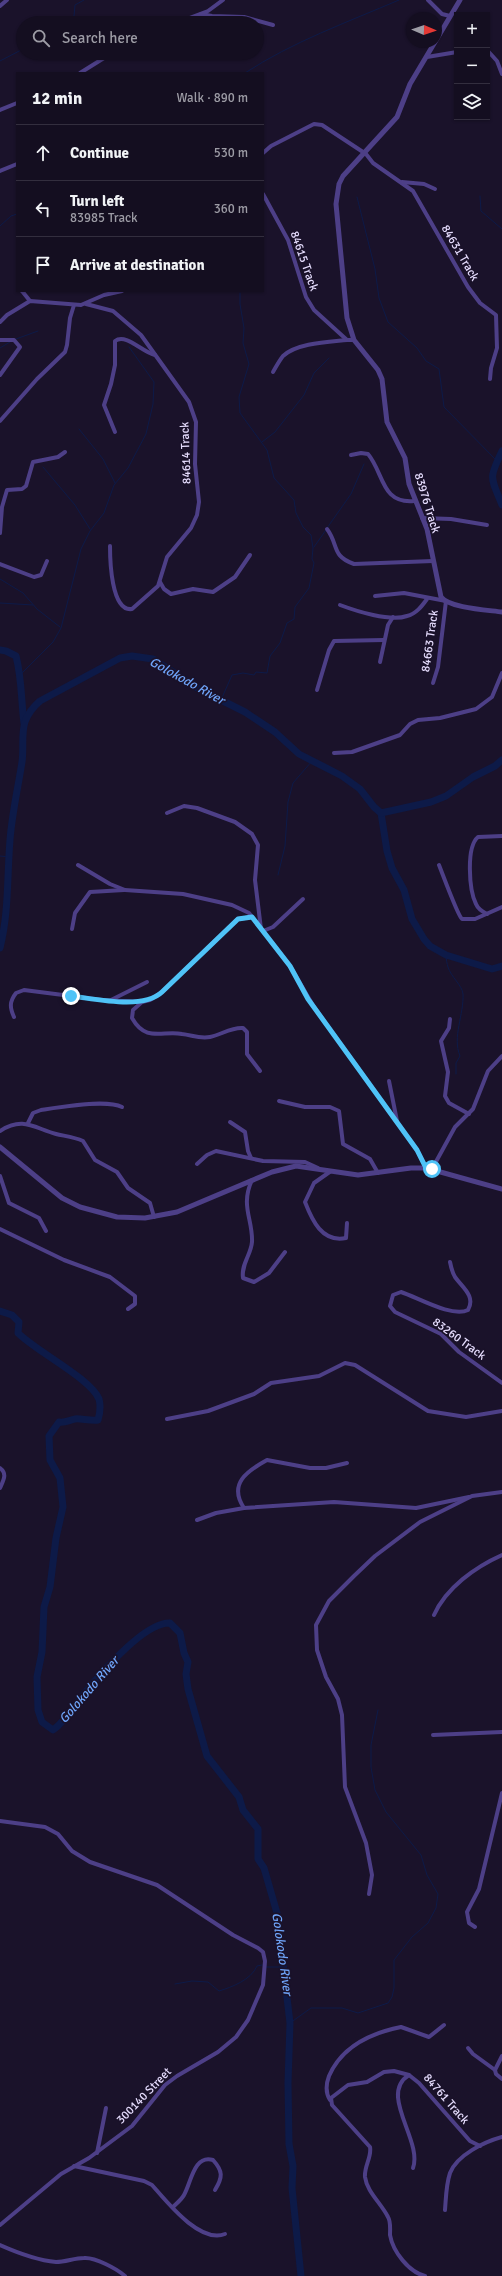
<!DOCTYPE html>
<html lang="en">
<head>
<meta charset="utf-8">
<style>
  :root { --surface:#140e20; --page:#211c2d; --text:#f1f3f6; --muted:#9d9ca5; --line:#332e3e }
  body { margin:0; font-family:Signika,sans-serif; background:var(--page); color:var(--text) }
  .controls { position:absolute; right:12px; top:12px; display:grid; overflow:hidden; border-radius:0px; box-shadow:0 1px 3px #0004 }
  .controls button { width:36px; height:36px; display:grid; place-items:center; padding:0; border:0; border-bottom:1px solid var(--line); background:var(--surface); color:var(--text); font:20px sans-serif }
  .compass { position:absolute; left:406px; top:12px; width:36px; height:36px; border-radius:50%; background:var(--surface); box-shadow:0 1px 3px #0004; rotate:92deg }
  .stop { position:absolute; width:12px; height:12px; margin:-9px; border:3px solid #4fc3f7; border-radius:50%; background:#fff }
  .stop.end { background:#4fc3f7; border-color:#fff; box-shadow:0 1px 4px #0008 }
  .list { margin:0; padding:0; list-style:none }
  h2 { display:flex; justify-content:space-between; align-items:center; height:52px; margin:0; padding:0 16px; font-size:17px }
  h2 small { font-size:13px; font-weight:400; color:var(--muted) }
  .list li { display:grid; grid-template-columns:26px 1fr auto; gap:12px; align-items:center; box-sizing:border-box; height:56px; padding:0 16px; border-top:1px solid var(--line) }
  .list b { display:block; font-size:15px; white-space:nowrap }
  .list p { margin:0; font-size:13px; white-space:nowrap; color:var(--muted) }
  .list em { font-size:13px; font-style:normal; color:var(--muted) }
  .icon { flex:none; width:22px; height:22px; fill:none; stroke:currentColor; stroke-width:2; stroke-linecap:round; stroke-linejoin:round }
  .map { position:relative; flex:none; width:502px; height:2276px; overflow:hidden }
  .search { position:absolute; background:var(--surface); box-shadow:0 1px 3px #0004; left:16px; top:16px; width:248px; height:44px; display:flex; align-items:center; gap:10px; box-sizing:border-box; padding:0 14px; border-radius:22px; color:var(--muted); font-size:15px }
  .panel { position:absolute; background:var(--surface); box-shadow:0 1px 3px #0004; left:16px; top:72px; width:248px; height:220px; border-radius:0px }
  .map>svg:first-child { display:block }
</style>
</head>
<body>
<div class="map">
<svg width="502" height="2276" viewBox="0 0 502 2276">
  <rect width="100%" height="100%" fill="#1a122a"/>
  <g fill="none" stroke-linecap="round" stroke-linejoin="round">
    <g stroke="#0d1a48" stroke-width="1">
      <path d="M63,23L74,16L75,5L84,0"/>
      <path d="M0,61L23,49"/>
      <path d="M245,73C292,42 348,22 399,0"/>
      <path d="M480,196L481,211L502,229"/>
      <path d="M357,197L375,269L379,298L388,322L417,348L426,361L439,369L444,407L497,461"/>
      <path d="M0,226L11,216L17,214"/>
      <path d="M16,339L38,331"/>
      <path d="M0,348L10,342"/>
      <path d="M79,429L103,459L115,483"/>
      <path d="M262,442L275,432L304,395L314,373L329,358"/>
      <path d="M43,467L75,505L90,529"/>
      <path d="M327,528L351,494L364,464"/>
      <path d="M314,547L326,530"/>
      <path d="M0,579L23,593L37,609L60,627"/>
      <path d="M0,603L33,605"/>
      <path d="M20,675L53,642L61,628L81,549L90,531L104,513L114,485L128,468L146,434L153,404L154,382L129,347"/>
      <path d="M221,700L232,675L243,673L254,675L256,672L267,673L270,656L280,643L287,623L294,619L295,607L309,588L314,563L312,559L313,548L311,535L303,527L296,513L294,500L274,478L267,450L240,413L239,397L249,364L243,343L244,328L240,304V293"/>
      <path d="M0,856L10,857"/>
      <path d="M278,875L285,846L288,802L293,783L312,761"/>
      <path d="M446,955C446,959 447,964 448,967C451,977 462,985 463,994C464,1015 452,1037 460,1056L456,1063V1074"/>
      <path d="M266,1967H285"/>
      <path d="M175,1984L192,1981L208,1982L219,1991C232,1987 251,1980 257,1966L262,1965"/>
      <path d="M290,2023L311,2008H342L358,2013L388,2003L392,1997L394,1988V1960L412,1937L428,1923L436,1908L438,1894L427,1875L421,1855L386,1812L375,1790L371,1767V1745L378,1710"/>
    </g>
    <g stroke="#0d1a48" stroke-width="7">
      <path d="M502,451C488,480 491,477 502,505"/>
      <path d="M0,650L6,651L16,656C22,679 21,700 24,723"/>
      <path d="M381,813L387,851L392,868L404,890L412,919L424,939L430,946L446,955L492,969L502,966"/>
      <path d="M0,948C9,912 7,876 10,840C12,813 18,788 22,762C24,749 21,734 25,722C28,713 33,707 40,701L120,658L132,656L153,659L199,689L245,712L275,732L299,754L342,776L360,789L374,807L381,813L431,802L446,796L473,777L495,766L502,760"/>
      <path d="M0,1311L12,1315L19,1322L18,1333C37,1352 90,1378 99,1399C101,1406 100,1413 98,1420C91,1421 79,1418 75,1419C69,1420 66,1423 59,1422L49,1436L50,1460L60,1478L63,1507L56,1538L50,1587L44,1607L42,1652L37,1677L38,1710L42,1722L53,1730C64,1722 71,1711 79,1700C96,1679 143,1622 170,1623L180,1633L184,1653L188,1662L186,1674L188,1689L207,1756L239,1797L243,1810L258,1829V1859L264,1868L277,1913L290,2023L288,2083L289,2144L293,2166L292,2188L301,2276"/>
    </g>
    <g stroke="#4d3f87" stroke-width="4">
      <path d="M428,0L442,14L450,16"/>
      <path d="M0,6L7,0"/>
      <path d="M201,14L212,16L244,17L273,25"/>
      <path d="M176,23L208,11L223,0"/>
      <path d="M487,50L497,61L502,74"/>
      <path d="M427,57L457,52"/>
      <path d="M80,73L112,53"/>
      <path d="M0,110L17,103"/>
      <path d="M263,153L271,146L314,124L322,125L366,154L373,163L413,191L468,287L480,303L496,315L497,348L491,368L490,379"/>
      <path d="M0,171L17,164"/>
      <path d="M402,182L424,184L435,189"/>
      <path d="M263,194L288,240L306,297L314,310L347,340H354"/>
      <path d="M22,291L30,301"/>
      <path d="M86,304L113,311L141,335L189,402L196,422L195,464L199,502L197,515L191,528L167,557L158,586L132,609C111,612 110,559 110,546"/>
      <path d="M0,322L7,315L30,301L81,305L104,295L122,291"/>
      <path d="M0,340H14L20,347L0,375"/>
      <path d="M273,372C276,367 279,361 283,356C297,343 328,342 347,340"/>
      <path d="M0,421L37,379L65,352L67,345L70,318L74,305"/>
      <path d="M115,432L104,405L111,384L115,365V341C126,333 142,352 155,355"/>
      <path d="M351,455L361,453L368,454C384,473 381,504 414,501"/>
      <path d="M422,518L451,519L487,525"/>
      <path d="M327,529C339,545 331,556 354,564L433,561"/>
      <path d="M0,533L2,507L7,490L22,489L26,486L33,462L58,457L65,452"/>
      <path d="M0,564L34,577L41,575L47,561"/>
      <path d="M160,582L164,589L171,594L193,589L213,592L235,577L250,555"/>
      <path d="M375,596L404,593L446,601L438,667L433,683"/>
      <path d="M340,605C356,611 390,622 407,616C416,614 422,606 427,599"/>
      <path d="M380,662L388,625L393,617"/>
      <path d="M317,690L329,650L334,641L384,640"/>
      <path d="M334,753L352,752L400,735L410,724L418,720L440,718L476,709L492,697L502,673"/>
      <path d="M167,813L184,806L197,808L235,822L252,834L258,845L255,880L261,929"/>
      <path d="M78,865L110,884L125,890L183,894L232,905L249,913L290,966L314,1007L417,1150L426,1168"/>
      <path d="M439,865C443,875 458,916 462,919H475L502,907"/>
      <path d="M487,914C483,912 478,909 476,904C469,890 466,847 478,837L502,836"/>
      <path d="M72,929L75,913L90,892L124,890"/>
      <path d="M263,931L273,927L303,899"/>
      <path d="M111,1000L147,982"/>
      <path d="M142,1002L133,1010L132,1018C146,1043 163,1030 182,1034C192,1035 199,1039 210,1037C221,1035 231,1027 243,1028L247,1032V1054L260,1071"/>
      <path d="M14,1017C10,1008 9,1002 16,993L24,990L102,1000L142,1002L150,1000L162,992L238,919L252,917"/>
      <path d="M450,1019L449,1028L441,1041L448,1072L445,1096L449,1103L469,1114"/>
      <path d="M389,1081L397,1121"/>
      <path d="M279,1101L305,1107H330L339,1111L343,1144L370,1159L378,1173"/>
      <path d="M230,1122L245,1132L248,1151L251,1158"/>
      <path d="M28,1123L33,1113L41,1110C60,1107 106,1099 122,1107"/>
      <path d="M0,1131C23,1116 34,1128 56,1134C64,1136 74,1137 83,1141L95,1160L117,1172L128,1188L150,1203L154,1217"/>
      <path d="M197,1164L207,1155L216,1151L263,1161L305,1162L318,1168"/>
      <path d="M432,1169L455,1127L473,1109L488,1071L502,1056"/>
      <path d="M331,1171L314,1183L305,1202C312,1220 322,1243 346,1238L347,1223"/>
      <path d="M0,1176L9,1203L39,1218L46,1231"/>
      <path d="M252,1180C240,1206 253,1219 252,1242C251,1255 241,1264 243,1278L254,1282L269,1273L285,1252"/>
      <path d="M0,1229L64,1260L110,1277L135,1296V1304L128,1309"/>
      <path d="M450,1262C451,1267 452,1272 455,1277C462,1287 476,1296 468,1310C452,1318 417,1297 401,1292L393,1295L390,1306L395,1312L441,1334L459,1352L502,1383"/>
      <path d="M167,1419L208,1411L254,1394L271,1383L319,1376L345,1363L355,1365L428,1411L466,1417L502,1411"/>
      <path d="M0,1468C8,1474 3,1481 0,1488"/>
      <path d="M244,1508C228,1484 247,1471 267,1460L310,1468H326L347,1463"/>
      <path d="M197,1520L216,1513L244,1508L334,1502L416,1508L469,1497"/>
      <path d="M434,1615C446,1588 475,1567 502,1555"/>
      <path d="M433,1735L502,1732"/>
      <path d="M0,1821L45,1827L58,1834L72,1851L90,1862L157,1885L233,1935L258,1948L263,1952L265,1961L263,1985L248,2020L236,2037L218,2052L177,2076L165,2085L132,2126L89,2158L61,2174L0,2225"/>
      <path d="M369,1894L372,1875L366,1843L345,1787L342,1715L338,1699L326,1677L317,1650L316,1625L329,1601L354,1576L375,1556L420,1522L472,1496L502,1492"/>
      <path d="M475,1927L469,1923L467,1912L479,1889L502,1793"/>
      <path d="M468,2048L473,2054L495,2070"/>
      <path d="M502,2056L495,2070L496,2074L502,2079"/>
      <path d="M409,2075C378,2094 423,2141 413,2168"/>
      <path d="M330,2100C325,2092 326,2084 329,2076C342,2046 371,2033 401,2027L429,2037L444,2025"/>
      <path d="M97,2153L106,2108"/>
      <path d="M74,2166L144,2181L152,2185C167,2202 200,2244 225,2234"/>
      <path d="M173,2207C177,2203 182,2199 184,2195C191,2183 194,2154 213,2160C223,2171 223,2177 215,2190"/>
      <path d="M445,2210C446,2198 446,2185 450,2173C457,2155 484,2142 502,2137"/>
      <path d="M0,2245C18,2253 36,2260 56,2262C66,2262 74,2258 84,2258C95,2257 117,2269 125,2276"/>
      <path d="M425,2276C409,2272 393,2252 390,2235C390,2229 391,2222 388,2217C381,2203 367,2192 365,2177C364,2166 372,2157 370,2147L332,2105L331,2098L348,2085L367,2082L384,2072L394,2071L409,2075L419,2083L470,2141L480,2146"/>
    </g>
    <g stroke="#4d3f87" stroke-width="5">
      <path d="M460,0L410,84L397,117L343,176L339,184L336,204L347,318L354,340L378,370L382,379L387,422L405,458L409,484L427,529L441,597C449,608 488,610 502,612"/>
      <path d="M0,1147L62,1198L80,1207L117,1217L145,1218L177,1212L272,1172L296,1166L358,1175L411,1168H426L502,1189"/>
    </g>
  </g>
  <g fill="none" stroke-linecap="round" stroke-linejoin="round">
    <path stroke="#4fc3f7" stroke-width="5" d="M71,996C96,999 143,1010 162,992L238,919L252,917L290,966L308,999L417,1150L426,1168L432,1169"/>
  </g>
  <g text-anchor="middle" dominant-baseline="central" stroke-width="3.5" stroke-linejoin="round" paint-order="stroke">
    <g font-size="12" fill="#e6ddfe" stroke="#1a122a">
      <text transform="translate(460 253) rotate(60)">84631 Track</text>
      <text transform="translate(304 261) rotate(71)">84615 Track</text>
      <text transform="translate(186 453) rotate(-92)">84614 Track</text>
      <text transform="translate(427 503) rotate(73)">83976 Track</text>
      <text transform="translate(430 641) rotate(-82)">84663 Track</text>
      <text transform="translate(459 1339) rotate(36)">83260 Track</text>
      <text transform="translate(144 2096) rotate(-46)">300140 Street</text>
      <text transform="translate(446 2099) rotate(49)">84761 Track</text>
    </g>
    <g font-size="13" font-style="italic" fill="#6fa4f9" stroke="#1a122a">
      <text transform="translate(187 681) rotate(29)">Golokodo River</text>
      <text transform="translate(89 1690) rotate(-49)">Golokodo River</text>
      <text transform="translate(282 1954) rotate(82)">Golokodo River</text>
    </g>
  </g>
</svg>
<div class="controls">
<button>+</button>
<button>−</button>
<button><svg class="icon" aria-label="layers" viewBox="0 0 24 24"><path d="M12 4l9 5-9 5-9-5zM3 14l9 5 9-5"/></svg></button>
</div>
<svg class="compass" viewBox="-18 -18 36 36"><path d="M0-13l5 13h-10z" fill="#e53935"/><path d="M0 13l5-13h-10z" fill="#9d9ca5"/></svg>
<div class="stop" style="left:432px;top:1169px"></div>
<div class="stop end" style="left:71px;top:996px"></div>
<div class="search"><svg class="icon" aria-label="search" viewBox="0 0 24 24"><circle cx="10" cy="10" r="6"/><path d="M15 15l6 6"/></svg>Search here</div>
<section class="panel">
<h2>12 min<small>Walk · 890 m</small></h2>
<ul class="list">
<li><svg class="icon" aria-label="ahead" viewBox="0 0 24 24"><path d="M12 20V5M6 11l6-6 6 6"/></svg><div><b>Continue</b></div><em>530 m</em></li>
<li><svg class="icon" aria-label="left" viewBox="0 0 24 24"><path d="M17 20v-9H6M10 6l-5 5 5 5"/></svg><div><b>Turn left</b><p>83985 Track</p></div><em>360 m</em></li>
<li><svg class="icon" aria-label="arrive" viewBox="0 0 24 24"><path d="M6 21V4h12l-3 4 3 4H6"/></svg><div><b>Arrive at destination</b></div></li>
</ul>
</section>
</div>
</body>
</html>
